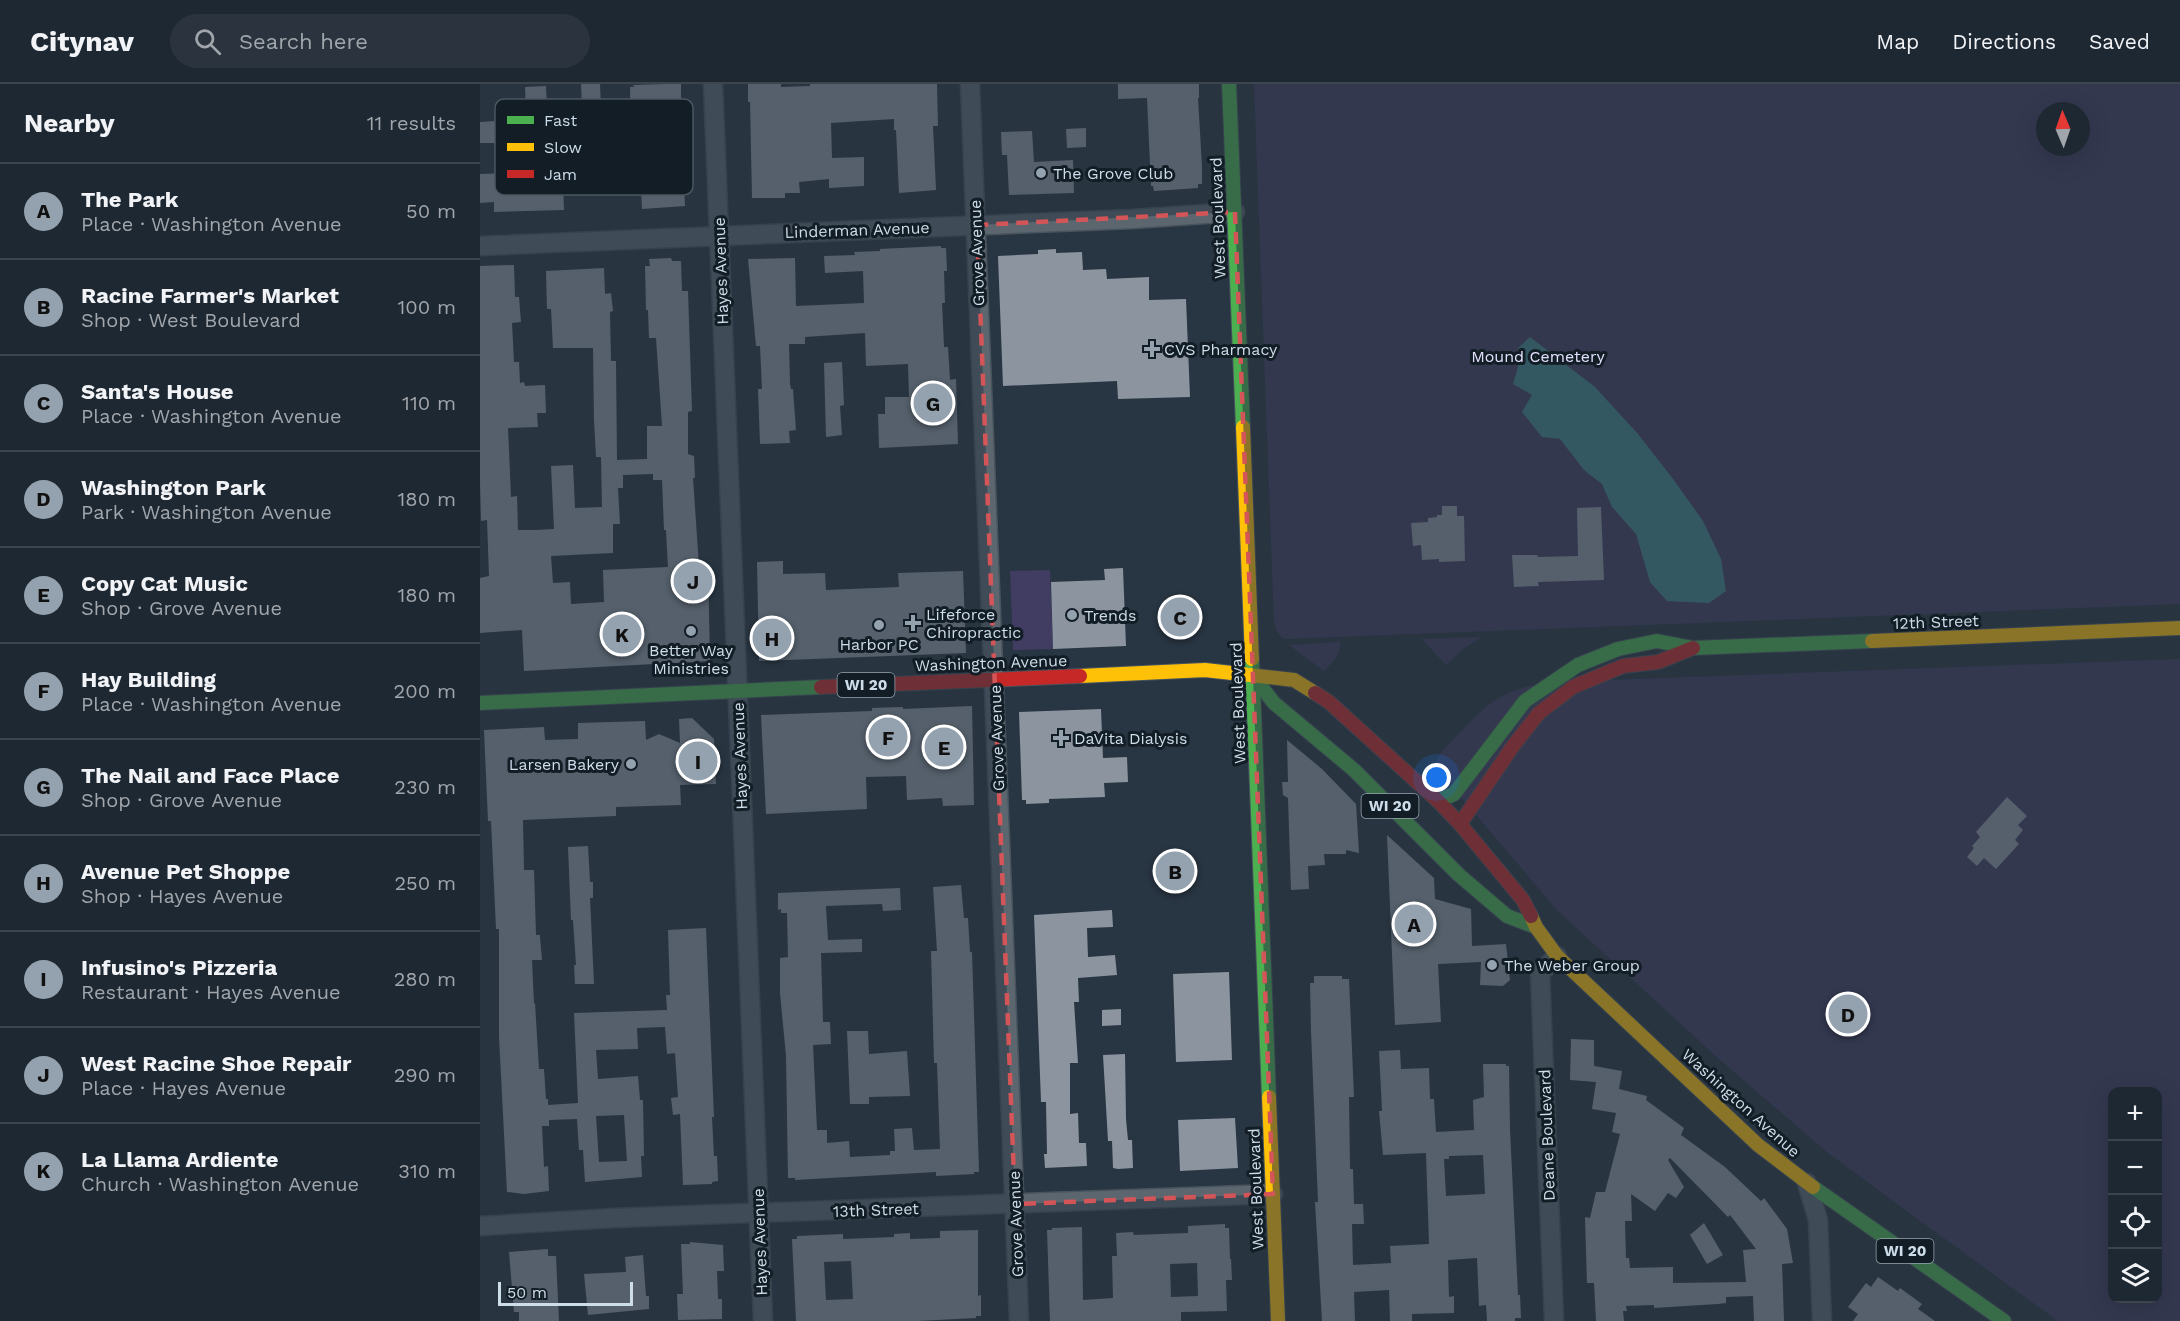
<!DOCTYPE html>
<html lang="en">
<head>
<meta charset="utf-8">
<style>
  :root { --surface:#1e2832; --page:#2b343e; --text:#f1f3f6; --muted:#a1a6ac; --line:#3c444d; --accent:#94a2af }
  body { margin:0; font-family:"Work Sans",sans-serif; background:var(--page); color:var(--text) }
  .controls { position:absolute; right:18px; bottom:18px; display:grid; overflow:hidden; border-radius:12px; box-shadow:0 6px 24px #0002 }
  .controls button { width:54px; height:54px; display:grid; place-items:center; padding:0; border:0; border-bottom:2px solid var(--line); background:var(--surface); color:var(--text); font:30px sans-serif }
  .compass { position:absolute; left:1556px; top:18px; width:54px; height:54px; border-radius:50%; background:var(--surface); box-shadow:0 6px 24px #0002; rotate:358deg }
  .scale { position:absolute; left:18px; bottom:15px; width:135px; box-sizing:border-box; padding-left:6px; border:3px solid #ceddea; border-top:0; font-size:16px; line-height:21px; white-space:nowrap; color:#ceddea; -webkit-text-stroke:4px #121d26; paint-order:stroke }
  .you { position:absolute; left:957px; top:694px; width:21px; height:21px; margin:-15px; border:4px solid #fff; border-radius:50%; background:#1a73e8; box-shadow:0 0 0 9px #1a73e833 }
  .badge { display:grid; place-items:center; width:39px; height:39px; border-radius:50%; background:var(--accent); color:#111; font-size:20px; font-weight:700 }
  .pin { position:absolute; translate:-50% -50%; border:3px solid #fff; box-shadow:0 2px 6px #0006 }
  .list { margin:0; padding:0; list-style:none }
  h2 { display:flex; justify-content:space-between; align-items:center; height:78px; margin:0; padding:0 24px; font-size:26px }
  h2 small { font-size:20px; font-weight:400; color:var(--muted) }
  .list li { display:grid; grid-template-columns:39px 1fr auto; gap:18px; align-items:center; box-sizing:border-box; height:96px; padding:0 24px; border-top:2px solid var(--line) }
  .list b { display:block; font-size:22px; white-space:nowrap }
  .list p { margin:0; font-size:20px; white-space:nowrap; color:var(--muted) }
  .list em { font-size:20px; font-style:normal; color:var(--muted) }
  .icon { flex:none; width:33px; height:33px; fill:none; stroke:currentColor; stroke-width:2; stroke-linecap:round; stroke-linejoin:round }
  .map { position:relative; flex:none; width:1700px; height:1237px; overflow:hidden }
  header { display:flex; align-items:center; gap:36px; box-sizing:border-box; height:84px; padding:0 30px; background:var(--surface); border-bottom:2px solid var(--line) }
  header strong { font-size:28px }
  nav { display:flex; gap:33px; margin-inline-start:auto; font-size:21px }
  .search { width:420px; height:54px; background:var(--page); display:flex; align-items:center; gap:15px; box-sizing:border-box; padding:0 21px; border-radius:33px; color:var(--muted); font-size:22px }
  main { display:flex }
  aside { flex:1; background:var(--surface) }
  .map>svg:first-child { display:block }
</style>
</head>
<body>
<header>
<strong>Citynav</strong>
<div class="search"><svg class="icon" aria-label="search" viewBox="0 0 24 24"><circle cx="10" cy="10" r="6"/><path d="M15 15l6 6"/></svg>Search here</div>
<nav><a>Map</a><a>Directions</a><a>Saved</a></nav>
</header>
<main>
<aside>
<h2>Nearby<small>11 results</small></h2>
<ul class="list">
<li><span class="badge">A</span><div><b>The Park</b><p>Place · Washington Avenue</p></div><em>50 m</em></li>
<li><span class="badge">B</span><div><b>Racine Farmer's Market</b><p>Shop · West Boulevard</p></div><em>100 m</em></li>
<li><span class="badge">C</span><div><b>Santa's House</b><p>Place · Washington Avenue</p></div><em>110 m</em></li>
<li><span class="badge">D</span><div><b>Washington Park</b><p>Park · Washington Avenue</p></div><em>180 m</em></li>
<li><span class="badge">E</span><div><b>Copy Cat Music</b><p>Shop · Grove Avenue</p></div><em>180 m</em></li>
<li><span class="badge">F</span><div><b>Hay Building</b><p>Place · Washington Avenue</p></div><em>200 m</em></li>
<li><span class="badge">G</span><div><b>The Nail and Face Place</b><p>Shop · Grove Avenue</p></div><em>230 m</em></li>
<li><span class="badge">H</span><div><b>Avenue Pet Shoppe</b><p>Shop · Hayes Avenue</p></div><em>250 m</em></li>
<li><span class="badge">I</span><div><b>Infusino's Pizzeria</b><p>Restaurant · Hayes Avenue</p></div><em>280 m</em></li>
<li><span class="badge">J</span><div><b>West Racine Shoe Repair</b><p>Place · Hayes Avenue</p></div><em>290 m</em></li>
<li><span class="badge">K</span><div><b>La Llama Ardiente</b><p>Church · Washington Avenue</p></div><em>310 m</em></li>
</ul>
</aside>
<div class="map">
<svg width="1700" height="1237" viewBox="0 0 1700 1237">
  <rect width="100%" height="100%" fill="#283542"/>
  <g fill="#413c61" fill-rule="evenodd">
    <path d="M774,0H1700V520L804,555L797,548L794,538ZM1565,27H1601V63H1565Z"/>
    <path d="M570,486L573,565L533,566L530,487Z"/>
    <path d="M1002,553L983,565L966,581L942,555Z"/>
    <path d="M861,558L857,573L844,587L809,561Z"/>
    <path d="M1700,575V1237H1578L1424,1125L1347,1068L1239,975L1077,826L986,719L959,692L955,683C956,671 966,664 973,656C1007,620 1020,605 1072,598ZM1632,1008H1678V1214H1632Z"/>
  </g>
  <path fill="#448389" d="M1050,253L1115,303L1158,350L1193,395L1223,437L1241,475L1246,507L1229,519L1187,517L1170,498L1156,450L1132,423L1122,400L1104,386L1080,355L1062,353L1042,328L1052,311L1033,300L1038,283V264Z"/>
  <g fill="#8c949f" fill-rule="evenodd">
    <path d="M101,0H120L122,50L103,51Z"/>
    <path d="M185,0H201V42H197L199,102L204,101L205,122L162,125L161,104H165L164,55H158V48H151L150,3H154L153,1Z"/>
    <path d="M268,0H301V3L330,2V0H457L458,42H453L456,106L419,109L416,46H414V35L351,39L352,74L384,73V102L349,104V95L319,98L320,109H305V114H272L270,18H268Z"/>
    <path d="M638,0H719V14H718L722,82V100H718V104L674,107L673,102H671L667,14L638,15Z"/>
    <path d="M66,2L67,25L46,26L45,3Z"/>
    <path d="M15,37V59H0V38Z"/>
    <path d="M606,44V63L587,64L586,45Z"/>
    <path d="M552,47L554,78L593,76L594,109L529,111L527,71H522L521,48Z"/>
    <path d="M54,48H73V68H82L83,79L120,78V95L83,97L84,126L14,128V118L0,119V90L30,89L29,69L55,68Z"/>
    <path d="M461,162V164H466L467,187H464L465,219H462L464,263H468L470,296L476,295L478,360L399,364L398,330H405V313H429L428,280L386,282L385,249L325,253V260H309L310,300L311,305H313L316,346L309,347L310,359L280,360L278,305H282L280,262H276L268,175L315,174L316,222L384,219L383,187L345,189L344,172L375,171L374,168L400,167V165Z"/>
    <path d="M576,165V169L602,168L603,186L626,185L627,195L669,193V216L706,215L710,313L638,315L637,297L523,302L518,172L558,170V166Z"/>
    <path d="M191,174L192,177H201L202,207H208L212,327L208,328V370L214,372L215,394H213L219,482H228L230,577L44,587L42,546L0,549V494L9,492L7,436L1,437L0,399V182L34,181L35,213H39L41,238L32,239L34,278H39L40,299L44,298L45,302L65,301L66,329H57L58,343L28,344L31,413L37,412L38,446H57L74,445L71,382L93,381L95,424L122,423L121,373H116L114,336L113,264H73L71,225H67L66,187L124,184L125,210L131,209L133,227L130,228L131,277H136L137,376L167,375V342H182L176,254H169L168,226H166L165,182H170L169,175ZM173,390V396H182L184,446H186L188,483L123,486L124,518L91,520L90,498L73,499L71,472L133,469V440H140L138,404H143V391Z"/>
    <path d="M362,278L364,321L360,322L362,351L346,353L344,279Z"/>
    <path d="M962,422H977V432H984L985,477L959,478V475L942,476L941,461L933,462L931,439L948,438V434L957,433V431H962Z"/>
    <path d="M1121,423L1124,496L1058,498L1059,502L1034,503L1032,471H1057L1058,473L1098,472L1097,424Z"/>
    <path d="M303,477V490L345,489L346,506L419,503L418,489L483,487L486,569L279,577L277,478Z"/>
    <path d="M643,484L646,562L573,565L571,498L625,496L624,485Z"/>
    <path d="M492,622L494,721L463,722L462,714L427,716L426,692L386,693L387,725L286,730L281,631L392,627V624L423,623V625Z"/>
    <path d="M621,625L623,674L647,673L648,698L624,699L625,713L569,715V719L546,720V716H542L539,628Z"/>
    <path d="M212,634L234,655L236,700L200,701L201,721L136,723V732L43,736L44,786H54L56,851H60V853L62,876H52L54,920L55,919L59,985H64L66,1015H68V1021L98,1019L94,929L187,926L186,911H190L188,846L226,844L234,1033H232L234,1072H237L238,1097L232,1098V1100L203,1101L200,1030L193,1031L191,1014L198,1013L195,969L187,970L185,943L157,944L158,965L116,966L118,995L158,992L160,1016H163L164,1072H161L162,1093L105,1098L103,1066H99L97,1035L69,1036V1042H62L64,1083L68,1082L69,1107L44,1110L27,1108L19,953V845H16L11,737H8L4,646L64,643L65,656L98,655V639L165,637L166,656L179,650L200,659L199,635ZM144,1031L147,1077L119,1078L116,1032Z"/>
    <path d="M807,656L842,685L876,720L879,769L866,766V770H844L845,781L828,782L829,805L811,806L808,714L803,711L802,698H808Z"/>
    <path d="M1527,713L1547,732L1538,741L1543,746L1535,756L1539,760L1516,785L1504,774L1497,782L1487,773L1494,764L1492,762L1500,753L1496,748Z"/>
    <path d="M907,751L954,794L955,815L991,825L992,862L1026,860L1030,896L1023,902L1000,901L1001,878L958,880L961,938L915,941Z"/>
    <path d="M108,762L110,798H113V814H110L114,900H95L94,881H96L93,836H91L88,763Z"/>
    <path d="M481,801L484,834H488L490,868H492L499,1088H494V1090L456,1092V1088L315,1096V1094H308L306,972L300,909V874L308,873L307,829H301V825L298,826V809L420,804L421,826L403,827L402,820L346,822L348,856L382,855V868L341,869L343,938H350L351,960L333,961L337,1046H347V1059L369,1057L370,1073L410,1071V1067H415L414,1045L432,1044L434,1066L460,1065L457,979H454L451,867H457L453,803Z"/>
    <path d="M632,826L633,843L607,844L608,873L635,871L637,891L598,894L599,918H594L598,979H590V1030L598,1029L599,1059H606L607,1082L565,1084L564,1070H567L566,1018H561L554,831Z"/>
    <path d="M749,888L752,976L696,978L693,890Z"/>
    <path d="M834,892H862V895H869L874,1013H869L870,1085H873L874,1120H883L884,1140H872L873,1181L911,1179L910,1162L949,1160L946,1069L903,1071L899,1027H902L899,967L920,966L921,985L949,984L950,1015H954L956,1048L994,1046L993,1016L1004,1013L1003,980H1026V982H1029L1030,1046L1038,1211H1040L1041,1234H1035V1237H1007L1006,1221L999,1222L997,1174L968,1176L969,1213L974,1212V1229L932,1230V1237H910L909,1206L874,1208L875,1237H842L835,1118H838L831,947L830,899H834ZM1003,1071L1005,1110L966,1112L964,1075H969V1072Z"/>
    <path d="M641,925V941L622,942V926Z"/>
    <path d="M367,947H388L389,970L427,967L430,1012L389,1013V1020H370Z"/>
    <path d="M1091,955L1114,956V982L1142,987L1139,1005L1167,1012L1166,1016L1204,1044L1201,1051L1245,1083L1281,1117L1284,1114L1307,1145L1313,1179L1302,1180L1304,1237H1274L1273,1212L1246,1213V1219L1238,1220L1174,1224V1221L1146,1222L1147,1227H1143L1144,1237H1116L1114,1199H1107L1105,1133L1110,1134L1116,1108H1125L1140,1050L1132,1048L1136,1029L1112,1025L1116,998L1090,996ZM1190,1074L1248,1133L1250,1131L1276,1165L1263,1166L1266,1198L1193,1199V1183L1150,1184L1149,1174H1146L1145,1137H1152L1151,1110L1175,1127L1188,1109L1196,1114L1204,1103L1188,1076Z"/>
    <path d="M645,970L646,1035L648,1056H652L653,1084L638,1085L633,1084L632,1057H628L623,971Z"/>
    <path d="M755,1034L758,1084L700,1087L698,1036Z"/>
    <path d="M1224,1139L1243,1171L1227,1180L1210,1151Z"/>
    <path d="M745,1140V1144H749L750,1175H751L752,1196H746L747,1227L701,1228V1237H570L567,1146H572V1144L602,1143L603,1216L633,1214L632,1172H637L636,1149L653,1148L654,1151L708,1149V1142ZM717,1179L718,1212L691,1213L690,1180Z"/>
    <path d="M498,1146V1212L501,1211V1232H496V1234L438,1237H316L312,1155H317V1152L363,1150V1155L414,1153V1150L430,1149V1155L460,1154V1147ZM371,1177L373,1215L346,1216L344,1178Z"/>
    <path d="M210,1158L243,1161L244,1187H237L238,1215H242V1235L198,1236L197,1210H203L201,1160H210Z"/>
    <path d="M68,1165V1172H76L79,1237H39V1228H34L29,1168Z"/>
    <path d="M163,1171L166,1212H169V1225L108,1231L104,1190L146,1188L145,1173Z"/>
    <path d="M1398,1193L1418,1207L1420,1204L1442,1220L1438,1225L1455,1237H1373L1378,1230L1368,1223L1386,1199L1391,1203Z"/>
  </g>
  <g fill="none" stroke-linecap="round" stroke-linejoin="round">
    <g stroke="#47535d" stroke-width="21">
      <g id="street">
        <path d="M233,0L283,1237"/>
        <path d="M490,0L539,1237"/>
        <path d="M0,162L652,135L755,128"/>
        <path d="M1327,1099L1338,1136L1342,1237"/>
        <path d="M0,1142L135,1134L793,1110"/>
        <path d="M1074,1237L1060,889L1077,872"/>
      </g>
    </g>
    <g stroke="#47535d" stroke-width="16">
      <g id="fast">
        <path d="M749,0L763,343"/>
        <path d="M772,575L789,1013"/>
        <path d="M772,591L794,619L874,686L979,791L1027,832L1056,843"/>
        <path d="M0,619L341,603"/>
        <path d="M958,717L974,710L1045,617L1098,581L1138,565L1177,557L1213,564L1392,557"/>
        <path d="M1333,1103L1524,1237"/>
      </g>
    </g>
    <g stroke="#47535d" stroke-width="16">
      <g id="slow">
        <path d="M763,343L772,575"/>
        <path d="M1392,557L1700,544"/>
        <path d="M600,592L725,586L814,596L835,609"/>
        <path d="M1051,832L1056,843L1077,872L1278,1061L1333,1103"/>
        <path d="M789,1013L798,1237"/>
      </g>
    </g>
    <g stroke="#47535d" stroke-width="16">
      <g id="jam">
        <path d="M341,603L600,592"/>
        <path d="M835,609L849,618L958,717L980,740L1043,816L1051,832"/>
        <path d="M980,740L1033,662L1059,629L1093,603L1143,582L1178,578L1213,564"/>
      </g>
    </g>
    <use href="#street" stroke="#5c666f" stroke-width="18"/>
    <use href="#fast" stroke="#4caf50" stroke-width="14"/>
    <use href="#slow" stroke="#ffc107" stroke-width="14"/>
    <use href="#jam" stroke="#c62828" stroke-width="14"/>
  </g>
  <path d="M0 0H1700V1237H0ZM755,128L793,1110L535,1120L497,141Z" fill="#283542" fill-opacity=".55" fill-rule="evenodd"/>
  <path fill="none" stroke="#d45558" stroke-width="4.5" stroke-dasharray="12 8" stroke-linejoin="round" d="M755,128L793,1110L535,1120L497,141Z"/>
  <g fill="#94a2af" stroke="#121d26" stroke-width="2">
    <circle cx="561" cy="89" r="6"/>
    <path d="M669 256h6v6h6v6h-6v6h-6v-6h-6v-6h6z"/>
    <circle cx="592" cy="531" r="6"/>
    <path d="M430 530h6v6h6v6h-6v6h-6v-6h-6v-6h6z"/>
    <circle cx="399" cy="541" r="6"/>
    <circle cx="211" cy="547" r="6"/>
    <path d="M578 645h6v6h6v6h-6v6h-6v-6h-6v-6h6z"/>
    <circle cx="151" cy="680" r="6"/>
    <circle cx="1012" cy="881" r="6"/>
  </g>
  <g text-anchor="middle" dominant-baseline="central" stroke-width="6" stroke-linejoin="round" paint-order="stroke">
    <g fill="#121d26" stroke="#96a3af" stroke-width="1.5">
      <rect x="357.5" y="589" width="57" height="24" rx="4.5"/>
      <rect x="881.5" y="710" width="57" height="24" rx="4.5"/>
      <rect x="1396.5" y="1155" width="57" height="24" rx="4.5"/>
    </g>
    <g font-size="15" font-weight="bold" fill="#ceddea">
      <text x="386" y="601">WI 20</text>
      <text x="910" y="722">WI 20</text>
      <text x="1425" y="1167">WI 20</text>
    </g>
    <g font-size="16" fill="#ceddea" stroke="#121d26" text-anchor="start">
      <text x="573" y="89">The Grove Club</text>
      <text x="684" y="265">CVS Pharmacy</text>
      <text x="446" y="530">Lifeforce<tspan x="446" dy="18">Chiropractic</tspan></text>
      <text x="604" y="531">Trends</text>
      <text x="399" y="560" text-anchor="middle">Harbor PC</text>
      <text x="211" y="566" text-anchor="middle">Better Way<tspan x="211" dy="18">Ministries</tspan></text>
      <text x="594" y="654">DaVita Dialysis</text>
      <text x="139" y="680" text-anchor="end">Larsen Bakery</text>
      <text x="1024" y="881">The Weber Group</text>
    </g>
    <g font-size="16" fill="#ceddea" stroke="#121d26">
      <text transform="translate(738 134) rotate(-92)">West Boulevard</text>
      <text transform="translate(377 146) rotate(-2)">Linderman Avenue</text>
      <text transform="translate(497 169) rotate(-92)">Grove Avenue</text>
      <text transform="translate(241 187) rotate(-92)">Hayes Avenue</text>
      <text transform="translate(1456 538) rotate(-2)">12th Street</text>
      <text transform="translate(511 579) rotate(-2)">Washington Avenue</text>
      <text transform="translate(758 619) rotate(-92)">West Boulevard</text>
      <text transform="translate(517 654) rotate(-92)">Grove Avenue</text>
      <text transform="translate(260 672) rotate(-92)">Hayes Avenue</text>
      <text transform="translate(1261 1019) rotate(42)">Washington Avenue</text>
      <text transform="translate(1067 1051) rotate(-92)">Deane Boulevard</text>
      <text transform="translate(776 1105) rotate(-92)">West Boulevard</text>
      <text transform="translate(396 1126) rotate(-2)">13th Street</text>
      <text transform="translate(536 1140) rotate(-92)">Grove Avenue</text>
      <text transform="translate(280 1158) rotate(-92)">Hayes Avenue</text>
    </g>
    <g font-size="16" fill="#e3e0fd" stroke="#121d26">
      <text x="1058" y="272">Mound Cemetery</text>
    </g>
  </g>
  <rect x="15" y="15" width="198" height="96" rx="9" fill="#121d26" stroke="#4a5761" stroke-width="1.5"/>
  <rect x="27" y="32" width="27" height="8" fill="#4caf50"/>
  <rect x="27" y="59" width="27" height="8" fill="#ffc107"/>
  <rect x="27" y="86" width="27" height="8" fill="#c62828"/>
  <g font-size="16" fill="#ceddea">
    <text x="64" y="42">Fast</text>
    <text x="64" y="69">Slow</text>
    <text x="64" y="96">Jam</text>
  </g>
</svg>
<div class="controls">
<button>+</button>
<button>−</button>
<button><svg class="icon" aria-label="locate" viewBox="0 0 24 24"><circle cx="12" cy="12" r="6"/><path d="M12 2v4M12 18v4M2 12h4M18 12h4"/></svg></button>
<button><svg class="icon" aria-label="layers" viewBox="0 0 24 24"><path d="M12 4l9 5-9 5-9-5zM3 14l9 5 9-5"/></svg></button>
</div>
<svg class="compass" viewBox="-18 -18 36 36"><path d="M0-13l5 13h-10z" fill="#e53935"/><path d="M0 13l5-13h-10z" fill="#a1a6ac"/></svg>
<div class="scale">50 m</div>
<div class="you"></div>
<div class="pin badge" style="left:934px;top:840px">A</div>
<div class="pin badge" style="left:695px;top:787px">B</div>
<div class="pin badge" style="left:700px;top:533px">C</div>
<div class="pin badge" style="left:1368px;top:930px">D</div>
<div class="pin badge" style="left:464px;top:663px">E</div>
<div class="pin badge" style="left:408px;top:653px">F</div>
<div class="pin badge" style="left:453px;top:319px">G</div>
<div class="pin badge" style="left:292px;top:554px">H</div>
<div class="pin badge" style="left:218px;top:677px">I</div>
<div class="pin badge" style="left:213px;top:497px">J</div>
<div class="pin badge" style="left:142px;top:550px">K</div>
</div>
</main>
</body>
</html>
